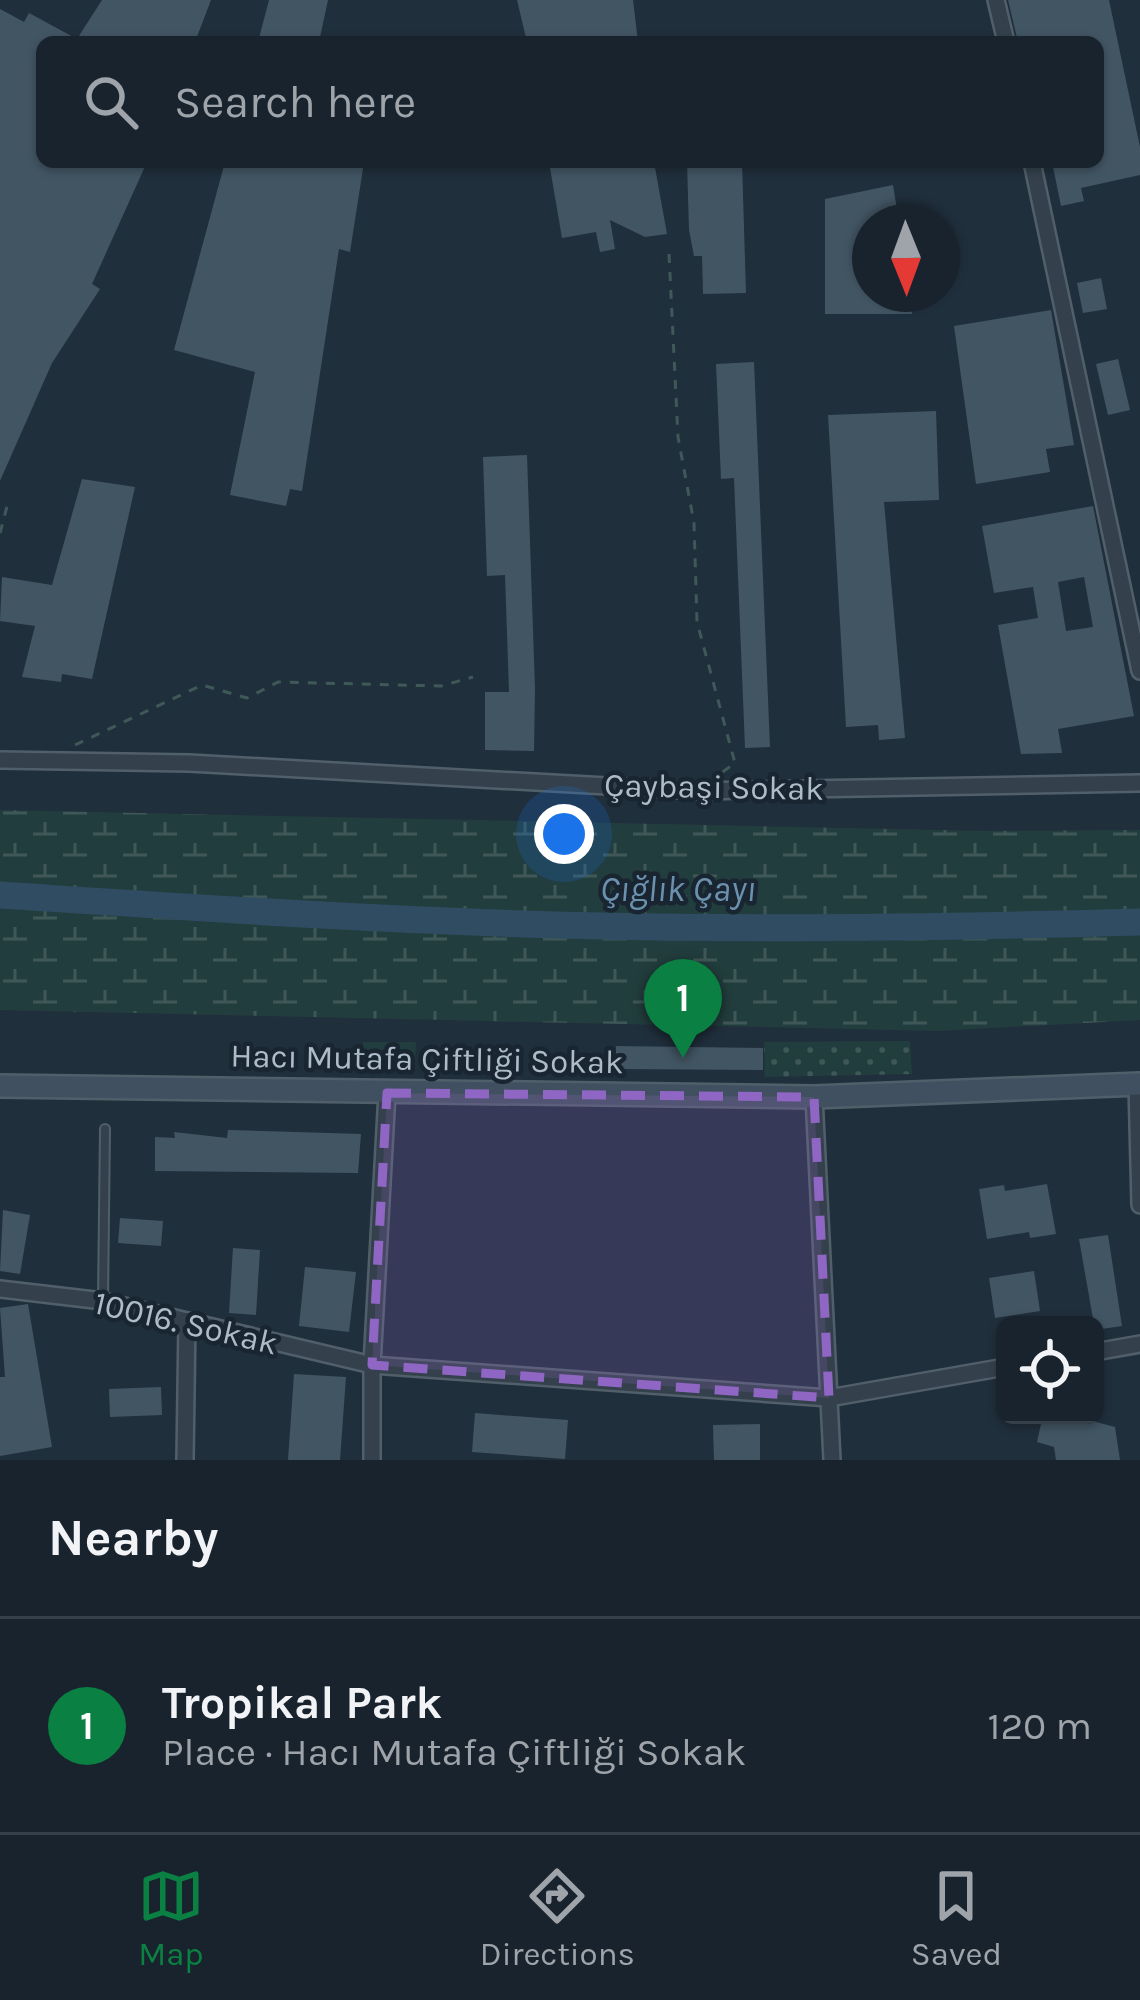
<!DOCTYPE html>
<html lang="en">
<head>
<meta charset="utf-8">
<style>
  :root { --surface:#18232d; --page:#252f39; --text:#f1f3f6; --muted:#9fa4aa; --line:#364049; --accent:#0b8043 }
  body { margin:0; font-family:Karla,sans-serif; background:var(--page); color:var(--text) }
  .controls { position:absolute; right:36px; bottom:36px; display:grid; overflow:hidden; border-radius:18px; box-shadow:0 3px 9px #0004 }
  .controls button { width:108px; height:108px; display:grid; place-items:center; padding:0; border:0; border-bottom:3px solid var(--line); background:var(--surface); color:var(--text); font:60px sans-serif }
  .compass { position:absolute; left:852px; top:204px; width:108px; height:108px; border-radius:50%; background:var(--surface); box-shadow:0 3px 9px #0004; rotate:179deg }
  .you { position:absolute; left:564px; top:834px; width:42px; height:42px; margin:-30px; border:9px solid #fff; border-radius:50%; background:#1a73e8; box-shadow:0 0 0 18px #1a73e833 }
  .badge { display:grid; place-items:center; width:78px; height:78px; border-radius:50%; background:var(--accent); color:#fff; font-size:39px; font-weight:700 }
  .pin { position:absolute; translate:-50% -99px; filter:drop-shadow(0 3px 6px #0008) }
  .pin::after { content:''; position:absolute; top:63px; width:42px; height:36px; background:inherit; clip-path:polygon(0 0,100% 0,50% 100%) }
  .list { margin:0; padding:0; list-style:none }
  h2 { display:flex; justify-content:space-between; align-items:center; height:156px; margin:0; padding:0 48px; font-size:51px }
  h2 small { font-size:39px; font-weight:400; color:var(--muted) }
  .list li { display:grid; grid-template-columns:78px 1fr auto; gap:36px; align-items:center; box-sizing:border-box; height:216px; padding:0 48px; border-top:3px solid var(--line) }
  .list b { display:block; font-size:45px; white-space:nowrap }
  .list p { margin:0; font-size:39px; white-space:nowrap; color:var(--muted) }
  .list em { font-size:39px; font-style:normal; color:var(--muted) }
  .icon { flex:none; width:66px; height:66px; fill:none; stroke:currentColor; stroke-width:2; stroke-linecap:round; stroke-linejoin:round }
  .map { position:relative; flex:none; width:1140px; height:1460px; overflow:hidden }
  .search { position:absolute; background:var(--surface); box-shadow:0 3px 9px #0004; left:36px; right:36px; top:36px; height:132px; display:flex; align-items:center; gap:30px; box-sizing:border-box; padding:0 42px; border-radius:18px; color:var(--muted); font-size:45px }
  .sheet { height:372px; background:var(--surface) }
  nav { display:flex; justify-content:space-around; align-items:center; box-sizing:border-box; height:168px; border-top:3px solid var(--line); background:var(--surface); font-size:33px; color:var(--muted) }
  nav a { display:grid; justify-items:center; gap:6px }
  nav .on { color:var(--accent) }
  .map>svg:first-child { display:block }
</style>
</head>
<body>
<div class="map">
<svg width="1140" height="1460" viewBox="0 0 1140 1460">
  <defs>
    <pattern id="grass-dots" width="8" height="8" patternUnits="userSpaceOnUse" patternTransform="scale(3)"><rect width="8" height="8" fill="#223d3d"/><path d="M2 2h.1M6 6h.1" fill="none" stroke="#405758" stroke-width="1.8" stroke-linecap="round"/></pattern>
    <pattern id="wetland-marsh" width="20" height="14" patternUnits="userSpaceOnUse" patternTransform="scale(3)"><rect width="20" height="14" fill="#223d3d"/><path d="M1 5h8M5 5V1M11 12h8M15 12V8" fill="none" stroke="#405758"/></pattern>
  </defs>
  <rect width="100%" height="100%" fill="#202f3c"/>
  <path fill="url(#grass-dots)" d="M910,1041L912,1074L765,1077L764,1042Z"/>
  <path fill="url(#wetland-marsh)" d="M0,810L985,831L1140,830V1020L937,1031L0,1010Z"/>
  <path fill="#223d3d" d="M363,1042H416L415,1066L363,1065Z"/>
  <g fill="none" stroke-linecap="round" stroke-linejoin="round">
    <path stroke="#304c63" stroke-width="27" d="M0,895C200,908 401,922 602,926C781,930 961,927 1140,922"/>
  </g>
  <g fill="#425563" fill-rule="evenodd">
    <path d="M102,0H211L195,42H42V162H147L92,284L100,289L52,363L0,481V9L24,22L29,13L77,39Z"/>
    <path d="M269,0H328L319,42H258Z"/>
    <path d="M517,0H633L638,42H527Z"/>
    <path d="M1008,0H1109L1140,147V175L1081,188L1084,201L1061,206L1052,162H1098V42H1018Z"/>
    <path d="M225,162H364L350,252L339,249L302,491L290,489L286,506L230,495L255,372L174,350Z"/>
    <path d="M549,162H654L667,234L645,237L610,220L615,249L600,252L596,232L562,238Z"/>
    <path d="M687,162H742L746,293L703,294L702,256H694L689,230Z"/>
    <path d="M893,185L899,222H870V294H909L912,314H825V199Z"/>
    <path d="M1101,278L1107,309L1083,313L1077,283Z"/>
    <path d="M1051,310L1074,445L1046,449L1050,472L976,484L954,326Z"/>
    <path d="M1118,359L1130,410L1108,415L1096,364Z"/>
    <path d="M754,362L770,747L745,748L734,478L721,479L716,364Z"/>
    <path d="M936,411L939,500L884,502L905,738L879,740L878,725L846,727L828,415Z"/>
    <path d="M527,455L535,688L534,751L485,750V692H509L505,575L487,576L483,457Z"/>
    <path d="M82,479L135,487L92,679L62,674L61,682L22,677L35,626L0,621L2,577L52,585Z"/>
    <path d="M1093,506L1134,716L1058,729L1062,753L1021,754L998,625L1038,618L1033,587L994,593L982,526ZM1084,577L1093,627L1066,631L1058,582Z"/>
    <path d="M616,1046L763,1048V1070L616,1069Z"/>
    <path d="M228,1130L361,1134L358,1173L155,1171V1137L175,1138L174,1132L227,1138Z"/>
    <path d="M1047,1184L1056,1234L1030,1238L1029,1232L987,1239L979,1189L1004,1185L1005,1191Z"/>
    <path d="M3,1210L30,1215L20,1274L0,1271Z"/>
    <path d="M120,1218L163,1221L161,1246L118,1243Z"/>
    <path d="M1108,1235L1122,1326L1095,1330L1079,1239Z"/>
    <path d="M233,1248L260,1250L256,1315L229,1313Z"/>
    <path d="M305,1267L356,1272L349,1332L299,1326Z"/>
    <path d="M1034,1271L1040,1311L995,1318L989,1278Z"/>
    <path d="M28,1304L52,1447L0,1456V1377H5L0,1308Z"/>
    <path d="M294,1374L346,1377L340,1460H288Z"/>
    <path d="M161,1387L162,1415L110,1417L109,1389Z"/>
    <path d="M475,1413L568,1420L565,1459L472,1452Z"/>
    <path d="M1043,1415H1070L1115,1427L1120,1460H1056L1054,1447L1037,1442Z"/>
    <path d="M760,1424V1460H714L713,1425Z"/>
  </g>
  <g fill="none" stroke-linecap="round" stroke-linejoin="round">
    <g stroke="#515f6a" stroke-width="12">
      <path id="lane" d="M103,1299L105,1129"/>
    </g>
    <g stroke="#515f6a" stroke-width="20">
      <g id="street">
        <path d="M996,0L1006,42"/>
        <path d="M1032,162L1140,671"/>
        <path d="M0,760L189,763L697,791L1140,783"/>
        <path d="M1137,1084L1140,1205"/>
        <path d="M814,1097L832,1460"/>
        <path d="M0,1289L103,1301L372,1365L829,1398L1005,1367"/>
        <path d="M1095,1352L1140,1344"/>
        <path d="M185,1460L187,1321"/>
        <path d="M372,1460V1365L387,1093"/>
      </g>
    </g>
    <g stroke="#515f6a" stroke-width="26">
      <path id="secondary" d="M0,1086L814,1097L1140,1084"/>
    </g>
    <g stroke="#3f5959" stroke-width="3" stroke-dasharray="9 9" stroke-linecap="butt">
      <path d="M669,254L678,437L694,523L697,622L735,763L717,776"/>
      <path d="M0,533L9,499"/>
      <path d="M75,745L202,685L247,698L278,682L441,686L473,677"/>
    </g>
    <use href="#lane" stroke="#34414c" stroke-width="8"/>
    <use href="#street" stroke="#34414c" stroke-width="15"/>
    <use href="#secondary" stroke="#415060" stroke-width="21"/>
  </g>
  <path fill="#8f66c3" fill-opacity="0.2" stroke="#8f66c3" stroke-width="9" stroke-dasharray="24 15" stroke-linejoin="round" d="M387,1093L814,1097L829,1398L372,1365Z"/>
  <g text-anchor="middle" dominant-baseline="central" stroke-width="9" stroke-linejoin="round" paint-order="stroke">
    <g font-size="33" fill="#aebcc8" stroke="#192631">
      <text transform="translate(714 787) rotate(1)">Çaybaşi Sokak</text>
      <text transform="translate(427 1059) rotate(1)">Hacı Mutafa Çiftliği Sokak</text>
      <text transform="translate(186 1323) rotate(13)">10016. Sokak</text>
    </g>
    <g font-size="36" font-style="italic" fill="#6c91af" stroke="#192631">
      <text x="678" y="889">Çığlık Çayı</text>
    </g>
  </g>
</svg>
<div class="controls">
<button><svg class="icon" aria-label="locate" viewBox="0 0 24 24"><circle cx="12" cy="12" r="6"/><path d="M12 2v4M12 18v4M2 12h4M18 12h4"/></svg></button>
</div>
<svg class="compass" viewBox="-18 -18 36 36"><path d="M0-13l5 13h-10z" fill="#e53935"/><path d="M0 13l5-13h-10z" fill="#9fa4aa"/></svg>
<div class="you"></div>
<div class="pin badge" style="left:683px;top:1058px">1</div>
<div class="search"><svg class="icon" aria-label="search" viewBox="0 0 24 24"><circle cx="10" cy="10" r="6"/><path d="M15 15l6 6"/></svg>Search here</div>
</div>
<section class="sheet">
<h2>Nearby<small></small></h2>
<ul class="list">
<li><span class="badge">1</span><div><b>Tropikal Park</b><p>Place · Hacı Mutafa Çiftliği Sokak</p></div><em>120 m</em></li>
</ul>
</section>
<nav>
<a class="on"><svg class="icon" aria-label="map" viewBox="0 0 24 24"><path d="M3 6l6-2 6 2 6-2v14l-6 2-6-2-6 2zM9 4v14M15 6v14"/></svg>Map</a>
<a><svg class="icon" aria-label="directions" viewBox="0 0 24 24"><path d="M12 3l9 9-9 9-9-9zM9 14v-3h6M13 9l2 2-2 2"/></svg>Directions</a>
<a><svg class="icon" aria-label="saved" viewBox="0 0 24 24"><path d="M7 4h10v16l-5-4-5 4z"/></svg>Saved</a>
</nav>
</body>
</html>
